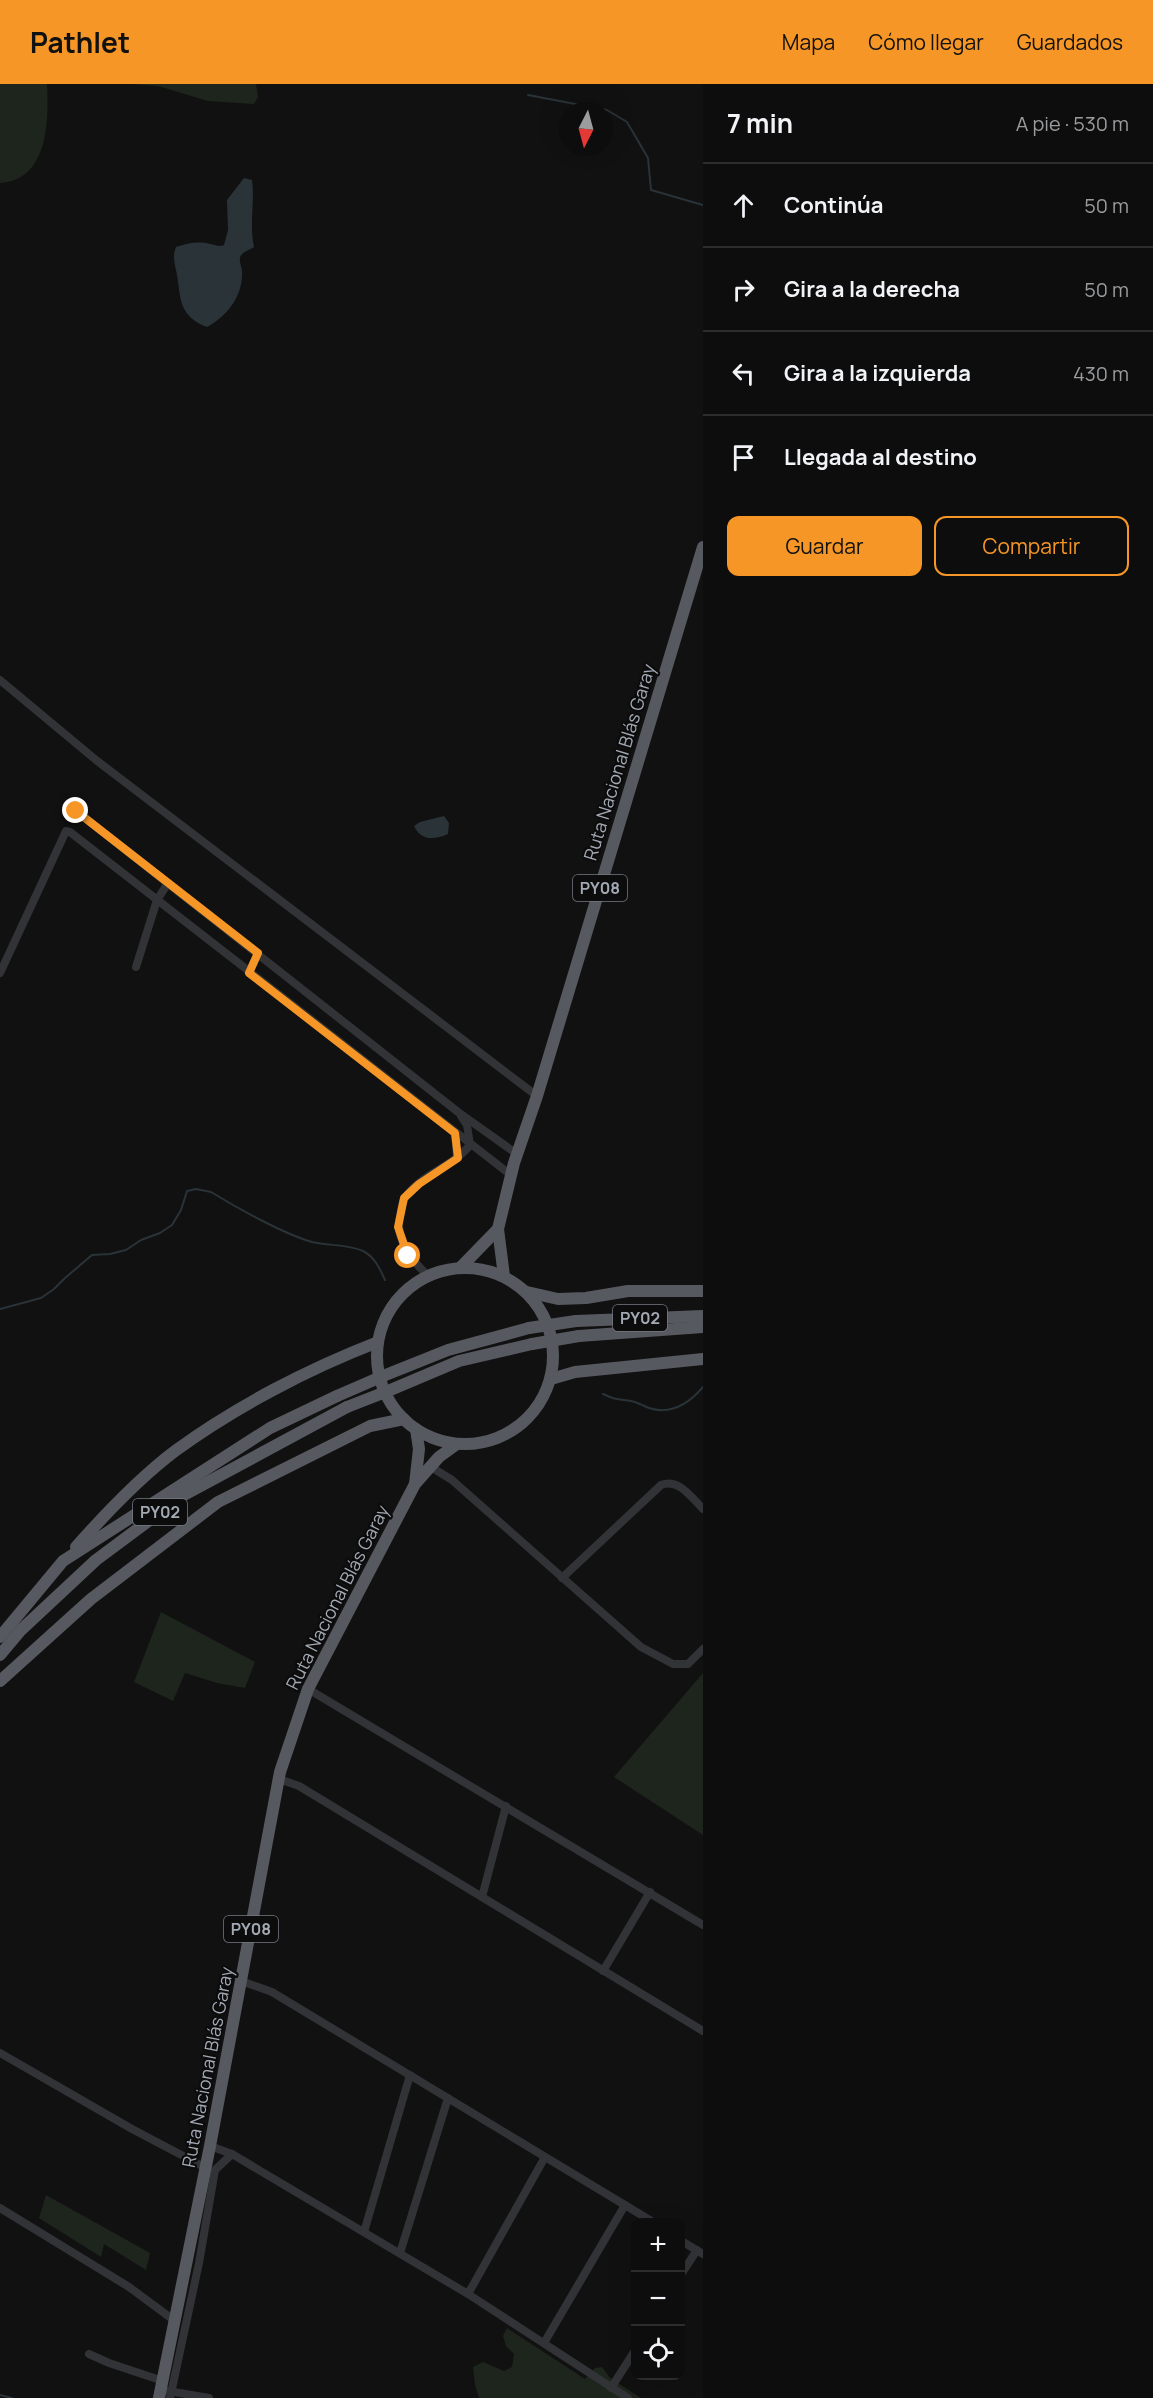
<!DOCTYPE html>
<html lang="es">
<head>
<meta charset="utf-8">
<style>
  :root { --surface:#0d0d0e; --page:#161617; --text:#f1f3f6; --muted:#9a9c9e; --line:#2d2d2e; --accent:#f59626 }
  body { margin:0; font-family:Manrope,sans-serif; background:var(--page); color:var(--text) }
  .controls { position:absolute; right:18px; bottom:18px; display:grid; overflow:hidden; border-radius:12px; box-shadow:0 6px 24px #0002 }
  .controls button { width:54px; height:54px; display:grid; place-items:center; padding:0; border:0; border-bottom:2px solid var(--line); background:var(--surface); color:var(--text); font:30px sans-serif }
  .compass { position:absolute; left:559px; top:18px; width:54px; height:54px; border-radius:50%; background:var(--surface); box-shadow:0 6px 24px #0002; rotate:186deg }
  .stop { position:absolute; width:18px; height:18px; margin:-14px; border:4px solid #f59626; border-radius:50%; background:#fff }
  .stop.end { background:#f59626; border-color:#fff; box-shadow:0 2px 6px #0008 }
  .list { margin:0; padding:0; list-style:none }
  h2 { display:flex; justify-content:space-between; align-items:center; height:78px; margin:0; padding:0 24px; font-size:26px }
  h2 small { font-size:20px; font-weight:400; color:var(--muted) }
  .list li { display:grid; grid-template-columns:39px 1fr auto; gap:18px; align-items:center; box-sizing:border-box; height:84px; padding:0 24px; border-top:2px solid var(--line) }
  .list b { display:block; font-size:22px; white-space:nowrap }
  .list em { font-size:20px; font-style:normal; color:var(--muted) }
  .actions { display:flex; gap:12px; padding:18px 24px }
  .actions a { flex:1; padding:14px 0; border:2px solid var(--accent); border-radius:12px; text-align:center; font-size:21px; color:var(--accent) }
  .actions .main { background:var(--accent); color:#111 }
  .icon { flex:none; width:33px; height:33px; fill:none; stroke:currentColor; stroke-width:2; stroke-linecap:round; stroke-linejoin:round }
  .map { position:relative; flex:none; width:703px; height:2314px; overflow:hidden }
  header { display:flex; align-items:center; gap:36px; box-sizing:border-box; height:84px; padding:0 30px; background:var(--accent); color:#111 }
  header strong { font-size:28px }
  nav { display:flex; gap:33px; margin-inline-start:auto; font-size:21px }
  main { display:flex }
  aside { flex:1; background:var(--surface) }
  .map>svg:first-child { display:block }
</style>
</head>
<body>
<header>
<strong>Pathlet</strong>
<nav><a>Mapa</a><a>Cómo llegar</a><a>Guardados</a></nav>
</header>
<main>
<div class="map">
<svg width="703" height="2314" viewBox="0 0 703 2314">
  <rect width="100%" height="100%" fill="#111112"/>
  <g fill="#1d251d">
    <path d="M0,0H47C49,37 48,96 0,99Z"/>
    <path d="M131,0H256L258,13L254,20L208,17L158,2Z"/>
    <path d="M161,1528L255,1578L245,1604L217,1599L185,1589L173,1617L134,1598Z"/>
    <path d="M703,1589V1751L614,1693Z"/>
    <path d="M46,2111L150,2169L146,2186L104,2160L101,2173L39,2134Z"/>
    <path d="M507,2244L585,2295L595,2284L602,2283L610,2294L641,2314H479L475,2301L473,2283L483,2278L504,2287L512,2283L514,2270L506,2262L503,2252Z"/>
  </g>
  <g fill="#293338">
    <path d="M244,94L252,96C255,118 249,140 254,163C250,166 241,168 240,174C239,178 242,184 242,188C243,212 227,232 207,243C179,232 181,216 177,191C175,180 172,173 176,163C188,159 198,157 210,160C217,161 218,163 224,161L228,146L227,116Z"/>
    <path d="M444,732L449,739L448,750C434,756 421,757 414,742L420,738Z"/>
  </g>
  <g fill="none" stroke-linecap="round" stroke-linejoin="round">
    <g stroke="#293338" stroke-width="2">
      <path d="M528,11L607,26L627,38L648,74L651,106L703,121"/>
      <path d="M0,1225L41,1214L54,1205L65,1194L92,1171L110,1170L126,1166L141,1156L160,1149L172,1141L181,1126L187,1107L196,1105L211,1108C237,1124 284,1150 312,1158C329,1162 347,1160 363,1167C375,1173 380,1185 385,1196"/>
      <path d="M603,1310C616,1316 618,1315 631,1317C637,1318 643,1322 649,1324C671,1331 688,1321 703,1303"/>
      <path d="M0,2311L12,2314"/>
    </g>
    <g stroke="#323337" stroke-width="8">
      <path d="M0,596L96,676L537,1012"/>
      <path d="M76,727L458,1028L517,1070"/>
      <path d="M136,883L157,816L168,799"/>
      <path d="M0,889L66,747L70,748L511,1091"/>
      <path d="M249,889L258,869"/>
      <path d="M455,1049L457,1074"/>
      <path d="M428,1192C411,1175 395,1157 400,1132C401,1126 402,1118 405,1114C420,1090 453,1083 470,1061L467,1041L461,1032"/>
      <path d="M431,1383L452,1396L641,1563L673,1580H688L703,1565"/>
      <path d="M562,1494L661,1401C679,1394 691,1413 703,1425"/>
      <path d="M308,1605L703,1841"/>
      <path d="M279,1695L299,1702L703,1947"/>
      <path d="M482,1813L506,1722"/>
      <path d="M603,1887L650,1808"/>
      <path d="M241,1897L272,1908L653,2138"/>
      <path d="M0,1969L132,2045L206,2084"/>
      <path d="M210,2062L232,2070L468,2210L628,2314"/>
      <path d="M0,2124L129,2203L175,2237"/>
      <path d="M364,2148L410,1991"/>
      <path d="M680,2156L703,2170"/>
      <path d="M400,2169L448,2014"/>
      <path d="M680,2192L697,2166"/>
      <path d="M468,2210L545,2073"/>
      <path d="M544,2259L625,2121"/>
      <path d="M89,2270L109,2279L163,2297"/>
      <path d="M611,2304L636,2265"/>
      <path d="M168,2307L209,2314"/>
      <path d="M170,2314L199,2179L215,2086L232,2070"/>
    </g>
    <g stroke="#56595f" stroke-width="12">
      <circle cx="465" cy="1272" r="88"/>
      <path d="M460,1184L498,1145"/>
      <path d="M504,1192L498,1145L514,1079L537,1012L703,463"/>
      <path d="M527,1208L558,1215L586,1214L628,1207H703"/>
      <path d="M576,1237L703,1232"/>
      <path d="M579,1252L703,1243"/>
      <path d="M383,1292L448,1266L529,1244"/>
      <path d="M551,1295L575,1288L703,1275"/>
      <path d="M388,1307L459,1277L532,1260"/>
      <path d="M415,1400L419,1365L416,1345"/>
      <path d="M76,1463C106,1429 138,1395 175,1367C235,1323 308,1285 378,1258"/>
      <path d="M0,1553L63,1477L270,1344L337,1312"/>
      <path d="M0,1571L21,1546L96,1476L182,1412L347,1323"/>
      <path d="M0,1597L91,1515L218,1418L370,1342L404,1335"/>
      <path d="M159,2314L210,2062L280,1688L308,1605L415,1400L439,1373L457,1360"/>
    </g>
    <g stroke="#56595f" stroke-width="12">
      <path d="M529,1244L576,1237"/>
      <path d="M532,1260L579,1252"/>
      <path d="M337,1312L383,1292"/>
      <path d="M347,1323L388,1307"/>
    </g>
  </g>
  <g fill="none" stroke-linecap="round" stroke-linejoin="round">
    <path stroke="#f59626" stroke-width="8" d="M76,727L258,869L249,889L455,1049L458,1074L419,1100L404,1114L398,1143L408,1172"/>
  </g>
  <g text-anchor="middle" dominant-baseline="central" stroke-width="4.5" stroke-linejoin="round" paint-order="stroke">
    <g fill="#0c0c0d" stroke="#757a81" stroke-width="1.5">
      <rect x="573" y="791" width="54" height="26" rx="4.5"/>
      <rect x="613" y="1221" width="54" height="26" rx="4.5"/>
      <rect x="133" y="1415" width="54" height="26" rx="4.5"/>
      <rect x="224" y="1832" width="54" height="26" rx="4.5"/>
    </g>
    <g font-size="16" font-weight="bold" fill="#a2a9b3">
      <text x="600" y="804">PY08</text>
      <text x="640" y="1234">PY02</text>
      <text x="160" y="1428">PY02</text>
      <text x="251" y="1845">PY08</text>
    </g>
    <g font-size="18" fill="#a2a9b3" stroke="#0c0c0d">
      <text transform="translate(619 678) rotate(-73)">Ruta Nacional Blás Garay</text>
      <text transform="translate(337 1513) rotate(-63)">Ruta Nacional Blás Garay</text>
      <text transform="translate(207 1983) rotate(-79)">Ruta Nacional Blás Garay</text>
    </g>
  </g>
</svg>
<div class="controls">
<button>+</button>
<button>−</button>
<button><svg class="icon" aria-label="locate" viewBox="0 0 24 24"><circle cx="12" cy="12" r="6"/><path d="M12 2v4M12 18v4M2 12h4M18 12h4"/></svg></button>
</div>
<svg class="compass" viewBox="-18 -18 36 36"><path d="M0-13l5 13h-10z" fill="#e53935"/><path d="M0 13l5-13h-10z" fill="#9a9c9e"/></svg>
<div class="stop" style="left:408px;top:1172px"></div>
<div class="stop end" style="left:76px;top:727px"></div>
</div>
<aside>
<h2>7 min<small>A pie · 530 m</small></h2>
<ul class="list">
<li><svg class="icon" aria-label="ahead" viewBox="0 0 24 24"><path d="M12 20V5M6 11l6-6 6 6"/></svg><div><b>Continúa</b></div><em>50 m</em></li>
<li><svg class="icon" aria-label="right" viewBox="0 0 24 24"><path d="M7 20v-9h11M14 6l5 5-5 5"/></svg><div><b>Gira a la derecha</b></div><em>50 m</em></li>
<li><svg class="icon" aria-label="left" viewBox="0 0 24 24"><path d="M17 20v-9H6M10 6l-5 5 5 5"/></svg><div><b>Gira a la izquierda</b></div><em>430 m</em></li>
<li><svg class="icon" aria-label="arrive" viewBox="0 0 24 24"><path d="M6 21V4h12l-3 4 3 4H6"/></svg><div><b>Llegada al destino</b></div></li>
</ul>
<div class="actions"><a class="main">Guardar</a><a>Compartir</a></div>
</aside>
</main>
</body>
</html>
